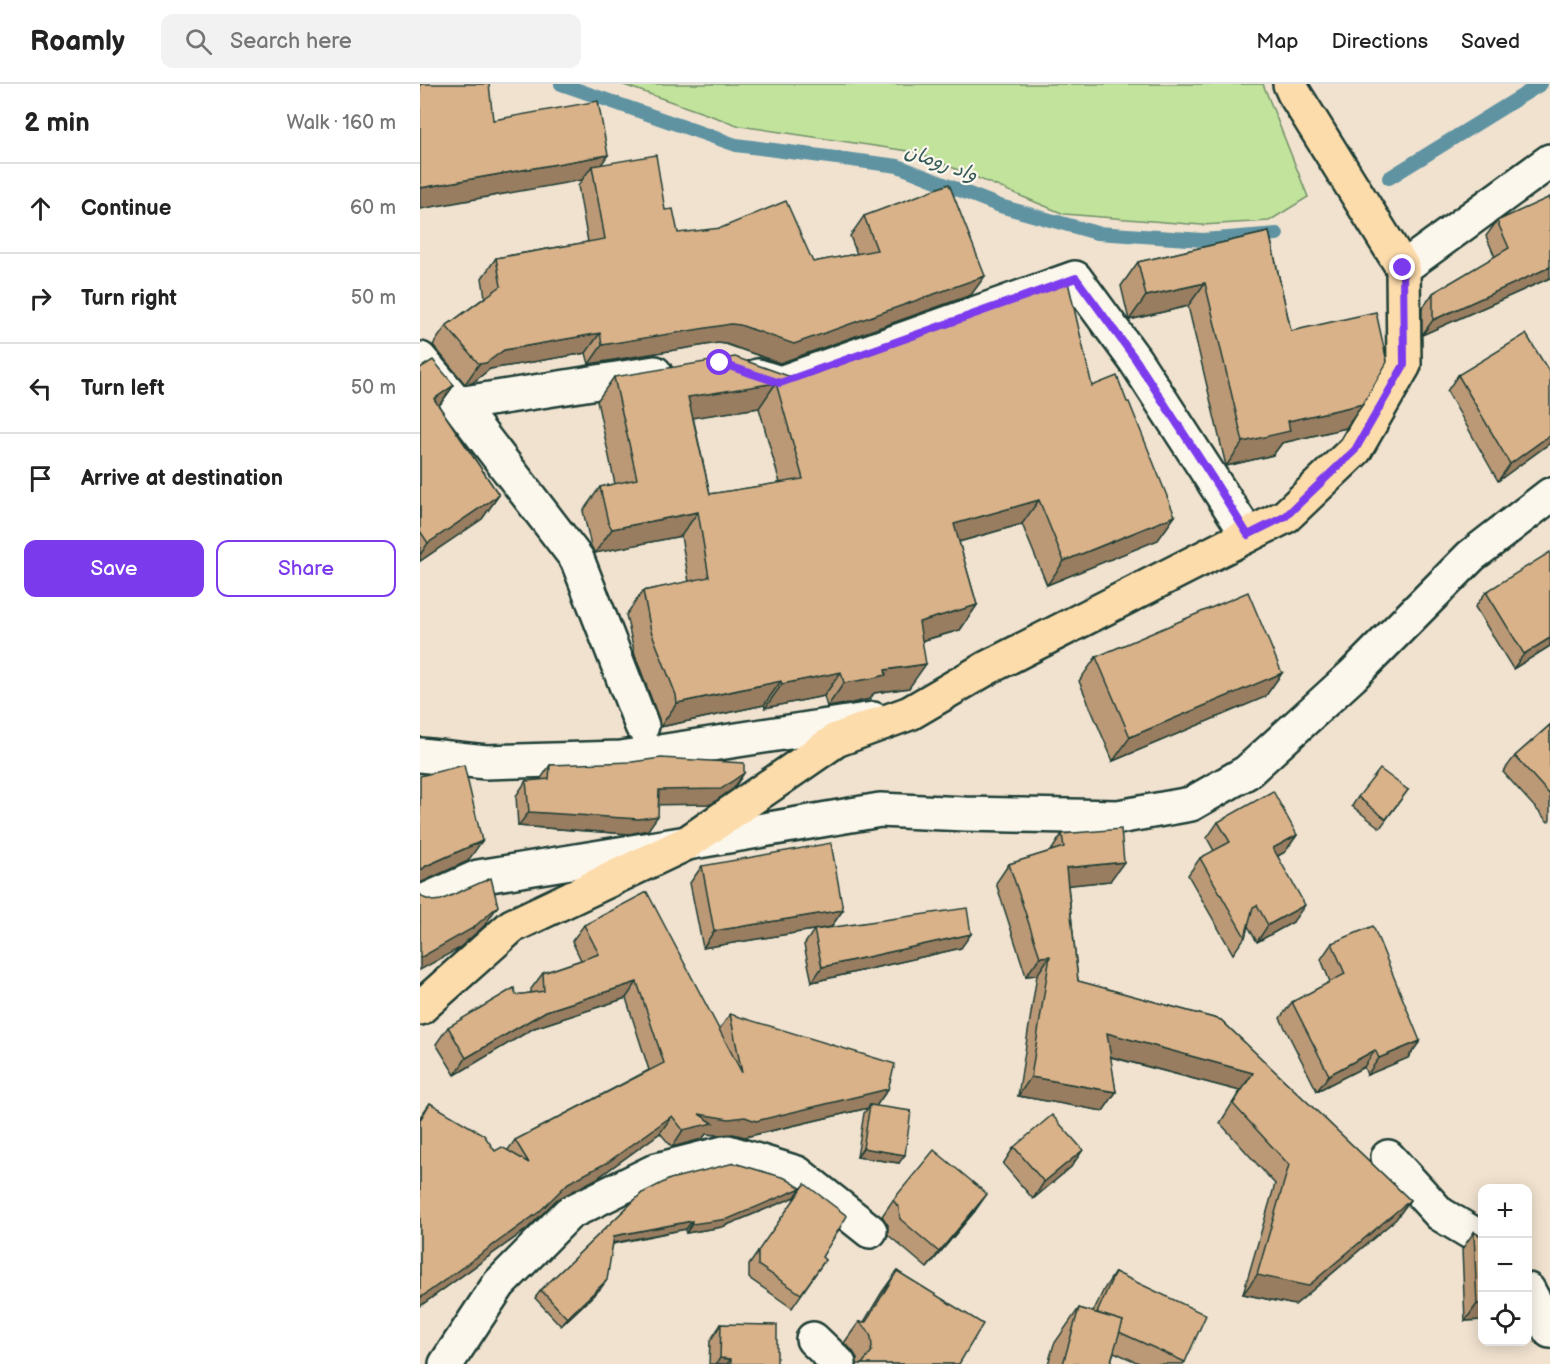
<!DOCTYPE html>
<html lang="en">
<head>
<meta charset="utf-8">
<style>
  :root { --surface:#fff; --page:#f2f2f2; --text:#222; --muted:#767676; --line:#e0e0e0; --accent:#7c3aed }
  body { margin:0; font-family:"Balsamiq Sans","Playpen Sans Arabic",sans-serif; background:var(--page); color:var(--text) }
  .controls { position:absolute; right:18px; bottom:18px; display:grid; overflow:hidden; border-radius:12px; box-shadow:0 3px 15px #0003 }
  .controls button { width:54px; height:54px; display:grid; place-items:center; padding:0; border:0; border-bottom:2px solid var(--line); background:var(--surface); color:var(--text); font:30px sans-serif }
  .stop { position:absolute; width:18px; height:18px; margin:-14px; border:4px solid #7c3aed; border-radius:50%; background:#fff }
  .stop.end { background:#7c3aed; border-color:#fff; box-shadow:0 2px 6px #0008 }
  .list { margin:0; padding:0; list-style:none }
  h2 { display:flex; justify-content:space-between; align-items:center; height:78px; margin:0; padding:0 24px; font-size:26px }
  h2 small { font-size:20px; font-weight:400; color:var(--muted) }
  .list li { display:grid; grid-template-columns:39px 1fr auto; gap:18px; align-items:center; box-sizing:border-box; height:90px; padding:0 24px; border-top:2px solid var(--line) }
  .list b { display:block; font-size:22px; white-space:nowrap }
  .list em { font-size:20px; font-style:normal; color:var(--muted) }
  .actions { display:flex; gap:12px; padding:18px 24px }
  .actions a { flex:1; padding:14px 0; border:2px solid var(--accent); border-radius:12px; text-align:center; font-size:21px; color:var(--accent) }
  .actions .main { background:var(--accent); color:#fff }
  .icon { flex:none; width:33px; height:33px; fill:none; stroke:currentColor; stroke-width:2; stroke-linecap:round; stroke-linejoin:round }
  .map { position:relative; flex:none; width:1130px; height:1280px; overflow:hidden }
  header { display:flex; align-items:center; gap:36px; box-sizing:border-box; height:84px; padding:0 30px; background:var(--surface); border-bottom:2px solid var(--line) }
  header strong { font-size:28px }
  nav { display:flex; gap:33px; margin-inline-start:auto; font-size:21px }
  .search { width:420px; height:54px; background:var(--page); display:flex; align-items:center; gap:15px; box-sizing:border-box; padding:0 21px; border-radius:12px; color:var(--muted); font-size:22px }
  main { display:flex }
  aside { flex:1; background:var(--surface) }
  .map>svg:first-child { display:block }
</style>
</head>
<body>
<header>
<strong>Roamly</strong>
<div class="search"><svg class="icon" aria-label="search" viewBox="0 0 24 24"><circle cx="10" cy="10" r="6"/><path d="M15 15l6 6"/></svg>Search here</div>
<nav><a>Map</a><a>Directions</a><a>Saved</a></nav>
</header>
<main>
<aside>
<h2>2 min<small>Walk · 160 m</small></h2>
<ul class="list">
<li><svg class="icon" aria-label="ahead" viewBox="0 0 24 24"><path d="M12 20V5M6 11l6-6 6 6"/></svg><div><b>Continue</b></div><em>60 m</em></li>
<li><svg class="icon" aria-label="right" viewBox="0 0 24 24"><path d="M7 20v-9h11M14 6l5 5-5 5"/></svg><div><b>Turn right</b></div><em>50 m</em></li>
<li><svg class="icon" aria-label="left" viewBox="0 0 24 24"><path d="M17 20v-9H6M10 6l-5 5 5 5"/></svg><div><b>Turn left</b></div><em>50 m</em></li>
<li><svg class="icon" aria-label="arrive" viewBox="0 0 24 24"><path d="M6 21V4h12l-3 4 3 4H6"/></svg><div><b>Arrive at destination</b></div></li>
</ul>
<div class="actions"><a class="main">Save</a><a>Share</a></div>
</aside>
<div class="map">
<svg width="1130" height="1280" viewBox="0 0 1130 1280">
  <rect width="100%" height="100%" fill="#f1e2cf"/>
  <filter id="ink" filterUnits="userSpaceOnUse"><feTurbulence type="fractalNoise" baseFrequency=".0167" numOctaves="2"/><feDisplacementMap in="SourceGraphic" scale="12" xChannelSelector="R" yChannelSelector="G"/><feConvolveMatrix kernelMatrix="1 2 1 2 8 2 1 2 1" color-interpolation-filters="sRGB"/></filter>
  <g filter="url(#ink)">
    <path fill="#c2e39c" stroke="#709068" stroke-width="1.5" d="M201,0H843L888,113L849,137L782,141L644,130L495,68L320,42Z"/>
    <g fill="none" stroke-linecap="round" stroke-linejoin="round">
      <g stroke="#5f93a2" stroke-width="14">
        <path d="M141,0L316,61L478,82L580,122L677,149L783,156L857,150"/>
        <path d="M969,94L1121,0"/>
      </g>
      <g stroke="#1f3d34" stroke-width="38">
        <g id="minor">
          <path d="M983,184L1130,77"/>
          <path d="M0,275L38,320L157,475L222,642"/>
          <path d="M338,292L360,299L655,194L715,276L828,451"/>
          <path d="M38,320L235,289"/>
          <path d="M0,671L66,678L201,674L453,635"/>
          <path d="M0,819L58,793L267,759L460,726L545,730L698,733L771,720L827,688L932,592L1051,472L1130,411"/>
          <path d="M968,1073L1020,1130L1062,1155"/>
          <path d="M1108,1206L1130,1247"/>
          <path d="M393,1255L419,1280"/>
          <path d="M26,1280L79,1200L149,1129L237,1086L308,1068L377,1089L450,1147"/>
        </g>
      </g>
      <g stroke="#1f3d34" stroke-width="38">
        <path id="major" d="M0,924L92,842L267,759L416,656L490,629L567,584L866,432L935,366L984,281L983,184L874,9L870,0"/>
      </g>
      <use href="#minor" stroke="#fbf7ec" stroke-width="33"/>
      <use href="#major" stroke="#fddcac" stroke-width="33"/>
    </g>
    <g fill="#b97" stroke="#1f3d34" stroke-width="1.5" fill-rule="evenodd">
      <path d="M73,36L181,81L245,126L258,149L393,178L437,170L430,152L444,132L551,211L360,279L306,260L298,259L169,280L166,269L70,285L52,299L45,300L13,261L26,242L65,213L62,194L76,174L168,158L158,102L162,96Z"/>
      <path d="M1077,137L1130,194L1002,251V225L1013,209L1075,173L1066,152Z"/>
      <path d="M849,148L871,247L943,320L926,344L862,359L853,371L806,382L768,222L709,236L701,202L718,178Z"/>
      <path d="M0,284L34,301L19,322L79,411L62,435L0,477Z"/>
      <path d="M1038,291L1130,359L1078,397L1027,307Z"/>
      <path d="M194,293H371L672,302L755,432L738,456L627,501L602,440L539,458L557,521L540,546L502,557L489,604L454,609L450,615L432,619L407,623L404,612L345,624L344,621L240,643L239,635L215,571L206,531L223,507L269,498L261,452L175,469L171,462L163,427L180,403L195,400L177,317ZM339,324L360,399L290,410L273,333Z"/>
      <path d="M1066,508L1130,562L1093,585L1055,523Z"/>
      <path d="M676,573L862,589L845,613L693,677L659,597Z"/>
      <path d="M1130,641V736L1128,738L1083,688L1095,672Z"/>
      <path d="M130,681L324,689L314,704L291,720H238L228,746L209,750L98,742L96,712L106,697L120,696Z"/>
      <path d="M988,706L960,744L932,722L938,713Z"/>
      <path d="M798,738L877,751L865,768L858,772L873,838L837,858L828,842L825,853L813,870L768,791L780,774L794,767L787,754Z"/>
      <path d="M642,750L690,797L648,801L658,897L801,936L990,1116L976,1135L875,1221L823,1210L855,1100L800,1039L820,1007L690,973L696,1008L683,1027L598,1012L617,891L606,892L576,799L589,780L631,767Z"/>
      <path d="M282,782L423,826L411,843L283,864L270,799Z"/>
      <path d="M164,841L299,946L310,930L468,1005L456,1022L479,1079L437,1073L444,1029L448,1024L325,1053L313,1050L297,1051L286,1050L282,1055L252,1063L240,1049L176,1095L136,1116L107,1145L0,1222V1033L10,1019L75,1067L88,1066L95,1056L229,986L206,914L114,944L35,991L16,960L28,943L96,911L111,909V905L123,889L161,876L152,857Z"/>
      <path d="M394,846L541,864L392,898L384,861Z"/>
      <path d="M912,859L1000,957L988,974L947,991L944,983L897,1007L860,934L872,918L910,898L901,875Z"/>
      <path d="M594,1063L651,1083L613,1115L583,1080Z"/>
      <path d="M385,1100L402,1173L405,1176L372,1224L329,1194V1181Z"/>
      <path d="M222,1109L375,1113L302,1143L266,1149V1145L193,1160L181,1204L141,1242L115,1214L121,1206Z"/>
      <path d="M473,1116L555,1127L507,1184L468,1151V1141L462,1132Z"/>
      <path d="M1054,1148L1062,1236L1045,1237L1042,1165Z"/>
      <path d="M477,1187L539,1280H437V1274L432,1266L424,1259L439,1238H444L462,1208Z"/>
      <path d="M695,1188L765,1278L763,1280H721L694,1268L690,1280H628L634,1260L659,1224L673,1228L684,1205Z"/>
      <path d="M301,1240L357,1280H289L290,1257Z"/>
    </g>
    <g fill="#987d61" stroke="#1f3d34" stroke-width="1.5">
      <path d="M188,71L174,91L172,82L162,96L0,125V104Z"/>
      <path d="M1130,183V194L1002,251L1013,236Z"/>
      <path d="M565,192L551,211L360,279L306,260L298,259L169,280L182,261Z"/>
      <path d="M785,199L768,222L709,236L726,212Z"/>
      <path d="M180,249L166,269L70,285L52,299L45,300L59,280L84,266Z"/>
      <path d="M356,299L339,324L251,337L268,313Z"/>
      <path d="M34,301L17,324L14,315Z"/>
      <path d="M943,320L926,344L862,359L853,371L806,382L823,358L868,337Z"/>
      <path d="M1130,351V359L1078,397L1090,380Z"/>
      <path d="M79,411L62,435L0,477V471L8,459Z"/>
      <path d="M619,416L602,440L517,464L534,440Z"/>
      <path d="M278,428L261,452L175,469L192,445Z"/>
      <path d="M755,432L738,456L627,501L644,477Z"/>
      <path d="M557,521L540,546L482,562L499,538Z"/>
      <path d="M1130,554V562L1093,585L1104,570Z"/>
      <path d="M506,580L489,604L454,609L450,615L432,619L407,623L424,599L465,586Z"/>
      <path d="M421,588L404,612L345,624L362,600Z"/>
      <path d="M862,589L845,613L693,677L710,653Z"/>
      <path d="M361,597L344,621L240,643L257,619Z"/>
      <path d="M324,689L314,704L291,720L229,721L239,706Z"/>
      <path d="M109,728L238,732L228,746L209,750L98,742Z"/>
      <path d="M877,751L865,768L842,780L853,764Z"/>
      <path d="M62,757L48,777L0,799V787L6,782Z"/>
      <path d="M704,778L690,797L633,803L646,784Z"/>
      <path d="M885,821L873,838L837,858L848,841Z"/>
      <path d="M78,822L64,842L38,865L0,886V874Z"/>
      <path d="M423,826L411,843L283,864L294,847Z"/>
      <path d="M551,850L541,864L392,898L402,883Z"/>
      <path d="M630,872L617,891L606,892L620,873Z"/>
      <path d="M217,898L206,914L114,944L35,991L46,974L126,927Z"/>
      <path d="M687,949L833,989L820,1007L673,968Z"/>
      <path d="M1000,957L988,974L947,991L959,974Z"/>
      <path d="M955,966L944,983L897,1007L909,991Z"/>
      <path d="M611,993L696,1008L683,1027L598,1012Z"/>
      <path d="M468,1005L456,1022L450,1021L448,1024L325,1053L313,1050L297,1051L286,1050L282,1055L252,1063L263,1046L279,1030Z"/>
      <path d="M252,1032L240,1049L176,1095L136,1116L107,1145L0,1222V1214L148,1099Z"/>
      <path d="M443,1064L485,1071L479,1079L437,1073Z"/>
      <path d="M663,1066L651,1083L613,1115L624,1098Z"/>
      <path d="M381,1104L375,1113L302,1143L266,1149L272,1140Z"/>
      <path d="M567,1110L555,1127L507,1184L519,1168Z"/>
      <path d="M990,1116L976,1135L875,1221L823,1210L837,1191Z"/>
      <path d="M272,1137L266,1145L188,1160L194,1152Z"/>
      <path d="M187,1196L181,1204L141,1242L147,1234Z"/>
      <path d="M1057,1220H1062V1236L1045,1237Z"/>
      <path d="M300,1274L311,1275L307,1280H296Z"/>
    </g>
    <g fill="#d9b28a" stroke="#1f3d34" stroke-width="1.5" fill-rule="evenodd">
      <path d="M0,0H69L73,36L178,17L188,71L0,104Z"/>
      <path d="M236,71L245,126L253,125L258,149L301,144L366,117L393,178L457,166L444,132L529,100L565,192L374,260L320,241L311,240L182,261L180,249L84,266L66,279L59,280L26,242L81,202L76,174L185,155L172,82Z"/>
      <path d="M1130,113V183L1013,236V209L1089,164L1077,137Z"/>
      <path d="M849,148L871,247L956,228L967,278L943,320L868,337L870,347L823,358L785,199L726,212L718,178Z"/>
      <path d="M648,198L672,302L697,292L707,318H709L755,432L644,477L619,416L534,440L557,521L499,538L506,580L465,586L466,591L449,595L424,599L421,588L362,600L361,597L257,619L256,611L231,547L223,507L289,493L278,428L192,445L188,438L180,403L217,395L194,293L315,273L371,293H383ZM356,299L383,395L290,410L268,313Z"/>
      <path d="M1106,250L1130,289V351L1090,380L1038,291Z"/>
      <path d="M13,276L34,301L14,315L79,411L8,459L0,447V284Z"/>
      <path d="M1130,468V554L1104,570L1066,508Z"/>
      <path d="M828,508L862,589L710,653L676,573Z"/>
      <path d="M1130,641V711L1095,672Z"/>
      <path d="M241,674L324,679V689L301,705L239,706L238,732L219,735L109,728L106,697L129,695L130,681L212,678Z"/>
      <path d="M44,681L62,757L6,782L0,787V692Z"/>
      <path d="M960,685L988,706L966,735L938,713Z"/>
      <path d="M853,707L877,751L853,764L885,821L848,841L837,821L833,823L825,853L780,774L810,758L798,738Z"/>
      <path d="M701,745L704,778L646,784L658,897L801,936L990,1116L888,1202L837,1191L869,1081L813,1020L833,989L687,949L696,1008L611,993L630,872L620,873L589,780L644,763L642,750Z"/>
      <path d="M411,759L423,826L294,847L282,782Z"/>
      <path d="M71,794L78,822L53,844L0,874V810L4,814L13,817L21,816Z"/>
      <path d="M227,808L322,989L310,930L475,980L468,1005L336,1037L325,1033L309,1035L279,1030L293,1039L263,1046L252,1032L188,1078L148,1099L119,1128L0,1214V1036L10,1019L64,1051L75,1067L82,1063L109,1079L95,1056L244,979L217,898L126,927L46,974L28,943L94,904L96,911L124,907L123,889L179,870L164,841Z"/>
      <path d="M547,824L551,850L402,883L394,846Z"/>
      <path d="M953,842L1000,957L959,974L955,966L909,991L872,918L925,890L912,859Z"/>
      <path d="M450,1021L491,1027L485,1071L443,1064Z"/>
      <path d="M632,1031L663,1066L624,1098L594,1063Z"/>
      <path d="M514,1066L567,1110L519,1168L480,1135L479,1124L473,1116Z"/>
      <path d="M314,1079L365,1094L381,1104L308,1135L272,1140V1137L194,1152L187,1196L147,1234L121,1206L222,1109L250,1095Z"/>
      <path d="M385,1100L427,1132L402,1173L405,1176L381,1210L338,1181V1167Z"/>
      <path d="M1054,1148L1062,1153V1220H1057Z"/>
      <path d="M477,1187L563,1240L539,1280H442L452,1267L451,1266L452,1263L451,1253L447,1245L439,1238H446Z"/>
      <path d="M695,1188L786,1231L765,1278L699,1248L703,1237L677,1229Z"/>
      <path d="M659,1224L703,1237L690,1280H643Z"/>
      <path d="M301,1240L357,1241V1280H311V1275L300,1274Z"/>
    </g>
  </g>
  <g fill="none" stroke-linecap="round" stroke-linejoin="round" filter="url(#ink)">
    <path stroke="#7c3aed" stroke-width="8" d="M300,279L360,299L656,194L716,276L795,398L828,451L866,432L935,366L984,281L983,184"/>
  </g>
  <g text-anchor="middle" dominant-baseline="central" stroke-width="4.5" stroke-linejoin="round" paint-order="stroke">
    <g font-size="20" font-style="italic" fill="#345a59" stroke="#fbf7ec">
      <text transform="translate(521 79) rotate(20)">واد رومان</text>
    </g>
  </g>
</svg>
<div class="controls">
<button>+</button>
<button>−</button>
<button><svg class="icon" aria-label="locate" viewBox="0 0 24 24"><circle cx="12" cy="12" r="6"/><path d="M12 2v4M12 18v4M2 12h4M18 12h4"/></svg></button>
</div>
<div class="stop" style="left:300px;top:279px"></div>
<div class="stop end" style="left:983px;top:184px"></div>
</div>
</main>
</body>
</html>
